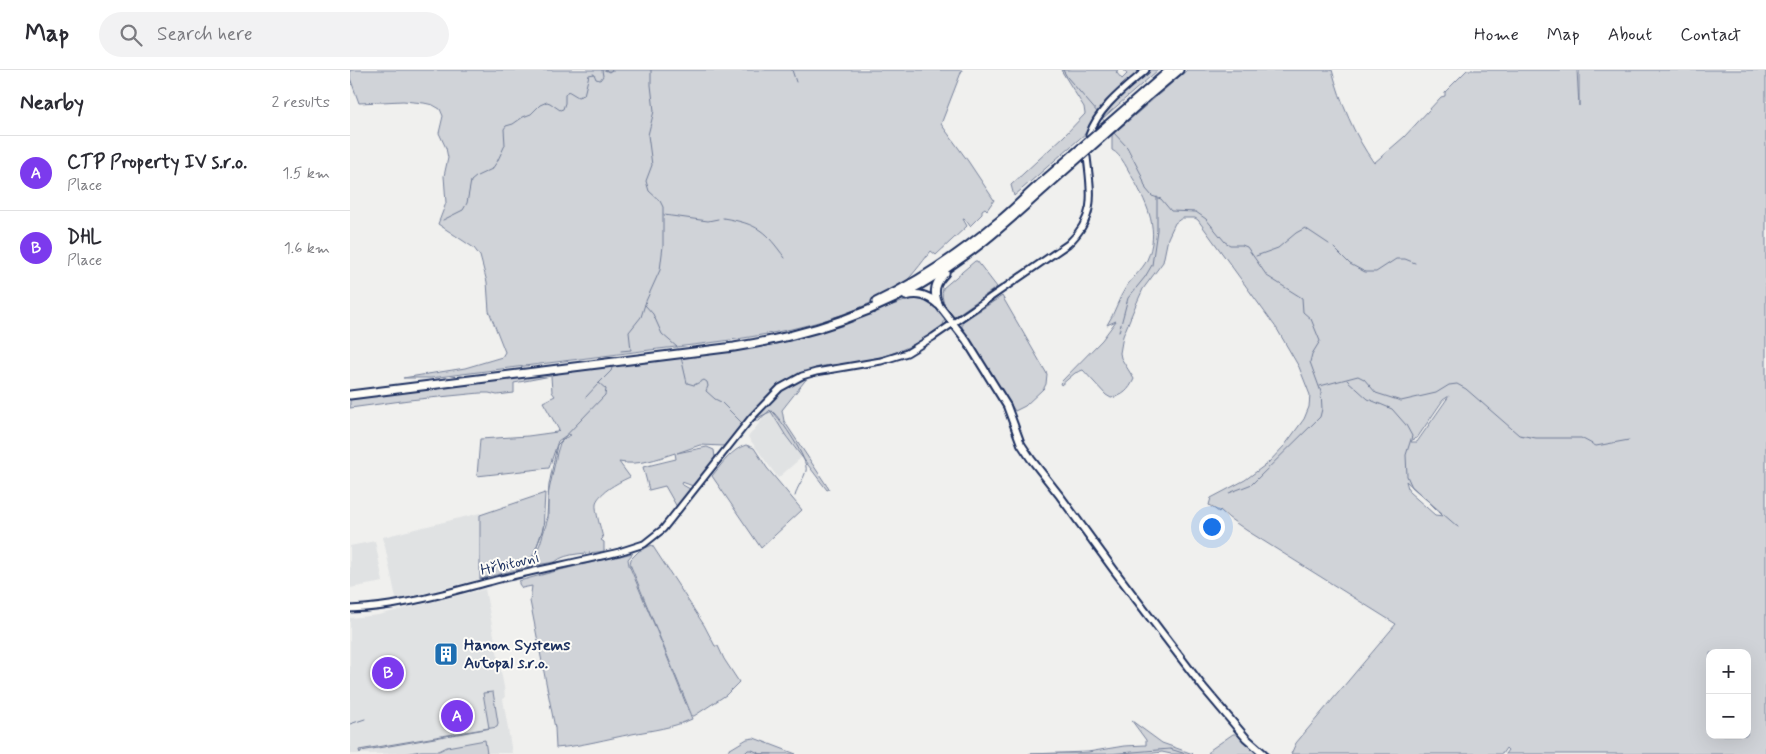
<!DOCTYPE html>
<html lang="en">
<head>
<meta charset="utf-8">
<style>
  :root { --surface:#fff; --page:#f2f2f3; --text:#2b2b33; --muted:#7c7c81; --line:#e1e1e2; --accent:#7c3aed }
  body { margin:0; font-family:Mynerve,sans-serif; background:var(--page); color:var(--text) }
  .controls { position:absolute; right:15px; bottom:15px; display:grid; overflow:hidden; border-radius:10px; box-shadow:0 5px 20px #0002 }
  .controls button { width:45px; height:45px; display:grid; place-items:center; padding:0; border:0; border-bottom:1px solid var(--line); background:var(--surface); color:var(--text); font:25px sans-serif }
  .you { position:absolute; left:861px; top:456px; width:18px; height:18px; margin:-12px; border:4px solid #fff; border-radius:50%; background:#1a73e8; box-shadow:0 0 0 8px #1a73e833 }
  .badge { display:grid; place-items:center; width:32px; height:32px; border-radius:50%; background:var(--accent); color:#fff; font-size:16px; font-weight:700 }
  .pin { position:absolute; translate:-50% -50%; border:2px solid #fff; box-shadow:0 1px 5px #0006 }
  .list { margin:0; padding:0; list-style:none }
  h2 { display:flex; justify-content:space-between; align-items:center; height:65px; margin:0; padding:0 20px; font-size:21px }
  h2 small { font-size:16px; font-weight:400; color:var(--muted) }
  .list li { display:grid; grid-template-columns:32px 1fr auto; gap:15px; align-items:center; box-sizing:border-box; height:75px; padding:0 20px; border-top:1px solid var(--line) }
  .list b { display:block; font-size:19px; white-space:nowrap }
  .list p { margin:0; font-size:16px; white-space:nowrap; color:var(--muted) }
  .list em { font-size:16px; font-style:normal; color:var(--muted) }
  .icon { flex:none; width:28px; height:28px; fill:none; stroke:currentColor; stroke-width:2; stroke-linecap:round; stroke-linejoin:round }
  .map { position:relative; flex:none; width:1416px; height:684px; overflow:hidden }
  header { display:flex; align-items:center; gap:30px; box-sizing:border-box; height:70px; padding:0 25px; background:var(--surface); border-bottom:1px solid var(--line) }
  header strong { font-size:24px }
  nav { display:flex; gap:28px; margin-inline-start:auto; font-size:18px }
  .search { width:350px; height:45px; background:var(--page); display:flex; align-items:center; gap:12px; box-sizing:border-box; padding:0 18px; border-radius:28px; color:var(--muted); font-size:19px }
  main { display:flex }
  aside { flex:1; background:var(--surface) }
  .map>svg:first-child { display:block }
</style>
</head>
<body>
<header>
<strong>Map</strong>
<div class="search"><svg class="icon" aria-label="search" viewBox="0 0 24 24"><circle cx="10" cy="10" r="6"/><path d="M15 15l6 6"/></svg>Search here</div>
<nav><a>Home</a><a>Map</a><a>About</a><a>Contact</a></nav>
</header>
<main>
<aside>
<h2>Nearby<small>2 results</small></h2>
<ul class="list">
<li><span class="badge">A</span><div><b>CTP Property IV s.r.o.</b><p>Place</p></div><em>1.5 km</em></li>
<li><span class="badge">B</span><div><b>DHL</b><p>Place</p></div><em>1.6 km</em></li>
</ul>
</aside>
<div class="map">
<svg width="1416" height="684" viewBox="0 0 1416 684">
  <rect width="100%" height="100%" fill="#f0f0ee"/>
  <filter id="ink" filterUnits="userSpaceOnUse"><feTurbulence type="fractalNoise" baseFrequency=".02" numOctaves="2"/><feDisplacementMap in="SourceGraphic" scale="10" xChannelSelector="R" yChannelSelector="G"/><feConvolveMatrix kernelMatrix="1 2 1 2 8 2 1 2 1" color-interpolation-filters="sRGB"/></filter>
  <g filter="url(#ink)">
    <g fill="#e0e2e3">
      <path d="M421,339L436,366L452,387L428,408L398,367Z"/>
      <path d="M130,443V509L48,530L46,528L33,467Z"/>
      <path d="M25,471L33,512L0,518V476Z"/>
      <path d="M135,519L154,617L155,628L153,629L162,683L0,684V548L28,545Z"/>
    </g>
    <g fill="#d0d3d8" stroke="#76819b" fill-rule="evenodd">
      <path d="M0,0H612L591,54L618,91L644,130L637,140L635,138L632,140V144L620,156L616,150L613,149L617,156L586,185L581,181C572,192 559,211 548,218C477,263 374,271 292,281C222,290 151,299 81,308H53L115,298L152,287L155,282L139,241L137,212L130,186L124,178L88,154L96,133L94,106L98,88L96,78L89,63L93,46L90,39L83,35L74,33L53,31L9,33L0,8Z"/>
      <path d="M711,0H769L766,2L772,9L777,4L774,0H808L664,126L661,115L714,66L735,44L734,37Z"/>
      <path d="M837,0H982C991,33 1004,65 1024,93L1054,67L1091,27L1095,26V22L1117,0H1227L1229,36V0H1416V684H1155L1158,680L1156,678L1152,684H941L946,673L1046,554L896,460L879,448L870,440L869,442L859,435L861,428L895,410L918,393L935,375L954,349L959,337L960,325L949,297L927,259L848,150L845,148H832L825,153L818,168L813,192L793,219L784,239L773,266L770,283L771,288L784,309C779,320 773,326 761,328L756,325L733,300L725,303L711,315L710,313L752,270L766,251L757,255C765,243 768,229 776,217C782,208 792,200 797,190C810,161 798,136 784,110C778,101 772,85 762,80V65ZM1099,326L1067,372H1061L1062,370L1067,368L1093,330ZM1056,411L1078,431L1093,446L1085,445L1059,422ZM1360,583H1397V665H1360Z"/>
      <path d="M625,191H627L647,217L604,247C596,238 590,231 593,218Z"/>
      <path d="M652,226L697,304L696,314L694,318L675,336L665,341L612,259V252Z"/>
      <path d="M561,229C579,230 583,234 595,248C594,258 586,262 578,267C555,280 530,289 504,293C491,295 478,294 465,298L432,340L434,351L479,419L477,420L436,366L420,340L408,351H397L374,376L350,375L327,383L357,377L364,380L365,388L343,416L332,412L331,414L340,419L327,437L315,416L299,420L293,397L326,389L325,383C307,389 288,396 269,392L280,407C271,411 249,422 246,433C245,441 251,459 253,468L251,470L254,472V481C239,484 216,482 205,492L180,496L190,474L198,448V425L207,383L210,373L215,368L221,365L218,364L208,371L199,398L127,406L130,369L178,366L207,362L209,360L193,332L205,326L202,322L201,306L164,313V323L147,325L139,323H130L59,330L0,338V329L365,283C405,277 444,271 482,258C508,249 534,237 561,229Z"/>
      <path d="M396,375L404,378L417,398L452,440L411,478L362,406C371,395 382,379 396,375Z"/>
      <path d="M195,423L193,461L178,497L130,509V445Z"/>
      <path d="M302,475L354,555L365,576H368L374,589L389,612L376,625L344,646H342L280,494L281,489L289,481Z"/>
      <path d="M283,483L278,489L279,495L304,554L342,649C322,658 303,660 282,664C256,669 232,676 206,678L205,658L180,531L182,516L172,518L169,514V511L210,500Z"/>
      <path d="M143,622L148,653L147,657L11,681L10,684L9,680L139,658L133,623Z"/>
      <path d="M782,651L812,673L843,684H821L812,682L796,684H679L738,682L774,676L796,675V670Z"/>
      <path d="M883,664H887L909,684H858L860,680Z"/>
      <path d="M404,668L446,684H372L397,669Z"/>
      <path d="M135,670L137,684H54L71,681H89L97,677Z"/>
    </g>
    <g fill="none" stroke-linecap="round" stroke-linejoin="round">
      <g stroke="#6f7b97" stroke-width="1">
        <path d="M255,0L259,2L262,0"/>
        <path d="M442,0L446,12"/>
        <path d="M713,0L717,7L748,43"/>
        <path d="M750,46L756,53"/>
        <path d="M763,62L777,77L791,104L796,119L802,126L811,129L821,141L846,142L856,149L875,172L880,175H892L897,177L917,206L952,228L953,242L961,249L970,271L962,284L960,292L971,322L972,339L970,347L902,414L879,423"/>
        <path d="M314,145L358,151L368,149"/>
        <path d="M373,148C409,154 415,161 435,188"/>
        <path d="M93,150L113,140L117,133L121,111L127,106L142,99L147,92L155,75L154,59L156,56L163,54L173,47L181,44L190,35L197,32L200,33L210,40L213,39L215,33V25L218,21L228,27L234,25L239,5L244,4L246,9L250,10L253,6L252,0"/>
        <path d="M984,178L1000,194L1015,202H1026L1046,189H1055L1065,193"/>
        <path d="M906,186L928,178L946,163L955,158L979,174"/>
        <path d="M295,235L303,244L312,264L327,277"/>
        <path d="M769,262L778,228L795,207L802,195L807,160V127"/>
        <path d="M271,281L281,280L279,262L291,247L296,231L310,200L313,176V137L310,131L299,121L296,111L302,95L298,65L304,41L301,15V0"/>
        <path d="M331,287L337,313L344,315L354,310L357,312L358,316L356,321L365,329L371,332L392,353H394"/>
        <path d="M997,310L1018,329L1042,339L1056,355L1062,366L1056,385L1057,406L1062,417L1108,457"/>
        <path d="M970,316L1008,306L1014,309L1026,323L1051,331L1086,323L1099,315L1107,314L1116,319L1169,365L1186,368H1231L1246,376L1279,370"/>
        <path d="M236,327L249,313"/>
        <path d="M401,351L422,341C431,349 459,390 456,401C454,409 447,416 445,426"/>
        <path d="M179,500L197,446L199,415L207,375L255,325L256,319L249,313L261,301L263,295"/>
        <path d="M0,654L15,649"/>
        <path d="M842,683L843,684"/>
        <path d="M394,684L398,680H402L411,684H422"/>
        <path d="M758,684L820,679L836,684"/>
      </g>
      <g stroke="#1b2f5e" stroke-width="9">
        <g id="minor">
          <path d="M739,65C749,37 774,19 796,0"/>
          <path d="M0,539C52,537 96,523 146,510C186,500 228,492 269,482L294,474L313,459L401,348L430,318L452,306L466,302L531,291L557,283L583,267L718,174C747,147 741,122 737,87"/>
        </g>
      </g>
      <g stroke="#1b2f5e" stroke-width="10">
        <path id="major" d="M588,234L616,270L657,336L671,374L681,389L710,426L764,500L853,617L896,668L914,684"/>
      </g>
      <g stroke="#1b2f5e" stroke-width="11">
        <g id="highway">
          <path d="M795,22L820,0"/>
          <path d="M798,26L829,0"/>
          <path d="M556,226C569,222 578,226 588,234"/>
          <path d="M526,232C570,211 611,183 648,152C663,140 676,126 691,113"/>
          <path d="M588,234C583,221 585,213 595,203"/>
          <path d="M0,325L384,277C468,264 548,236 617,184C645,164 669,141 695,118"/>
        </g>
      </g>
      <use href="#minor" stroke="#fdfcf7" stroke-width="5"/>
      <use href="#major" stroke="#fdfcf7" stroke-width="6"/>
      <use href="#highway" stroke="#fdfcf7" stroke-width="7"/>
      <g stroke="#1b2f5e" stroke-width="11" stroke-linecap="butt">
        <g id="highway-bridge">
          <path d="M691,113L795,22"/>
          <path d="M695,118L798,26"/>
        </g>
      </g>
      <use href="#highway-bridge" stroke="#fdfcf7" stroke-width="7"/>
    </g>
  </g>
  <defs>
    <g id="building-square" transform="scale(1.25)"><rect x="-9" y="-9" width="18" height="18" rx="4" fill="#1f6fb2" stroke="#fdfcf7"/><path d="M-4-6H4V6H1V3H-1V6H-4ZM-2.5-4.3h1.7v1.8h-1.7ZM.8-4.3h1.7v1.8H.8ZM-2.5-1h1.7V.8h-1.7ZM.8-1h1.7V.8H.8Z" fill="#fff"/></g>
  </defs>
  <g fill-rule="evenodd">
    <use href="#building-square" x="96" y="584"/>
  </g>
  <g text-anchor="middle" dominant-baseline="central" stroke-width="4" stroke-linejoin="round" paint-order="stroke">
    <g font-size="16" fill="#1b2f5e" stroke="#fdfcf7">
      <text transform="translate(160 494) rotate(-13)">Hřbitovní</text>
    </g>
    <g font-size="16" font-weight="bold" fill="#1b2f5e" stroke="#fdfcf7" text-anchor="start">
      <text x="114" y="575">Hanon Systems<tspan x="114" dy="18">Autopal s.r.o.</tspan></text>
    </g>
  </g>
</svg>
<div class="controls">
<button>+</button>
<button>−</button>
</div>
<div class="you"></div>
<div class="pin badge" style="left:107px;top:646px">A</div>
<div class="pin badge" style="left:38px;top:603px">B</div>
</div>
</main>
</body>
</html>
